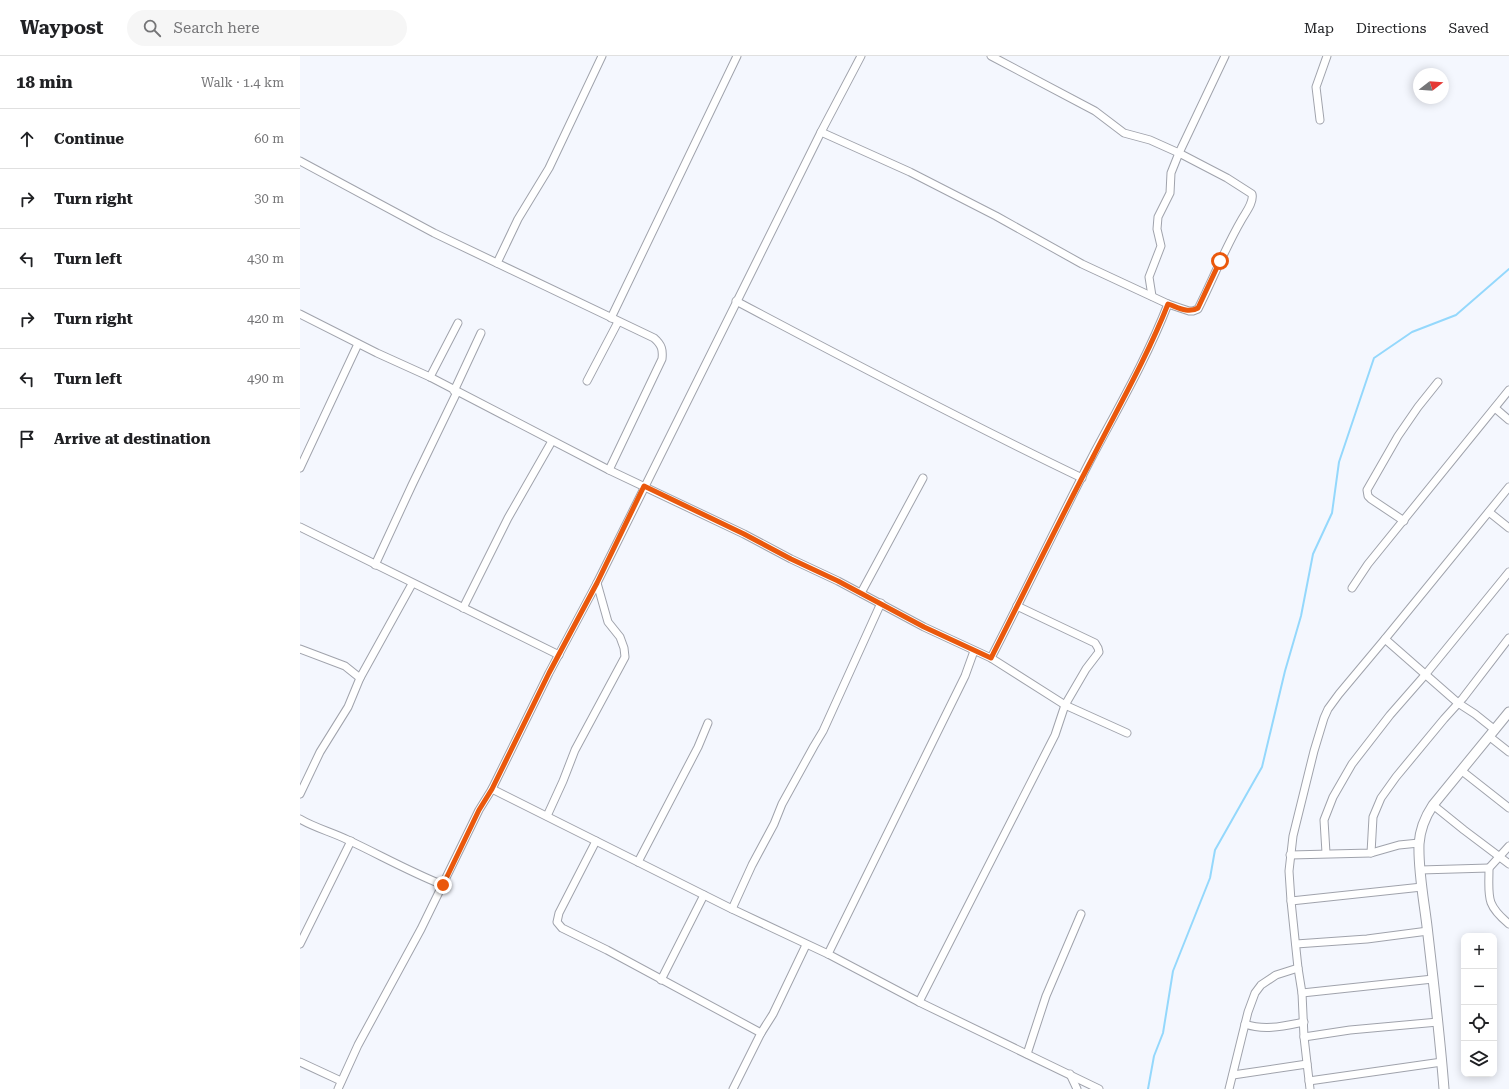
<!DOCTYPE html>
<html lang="en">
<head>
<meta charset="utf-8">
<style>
  :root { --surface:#fff; --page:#f6f6f6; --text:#202124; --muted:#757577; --line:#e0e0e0 }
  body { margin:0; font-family:"Roboto Serif",serif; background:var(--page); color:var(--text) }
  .controls { position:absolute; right:12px; bottom:12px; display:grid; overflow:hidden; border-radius:8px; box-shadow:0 2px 10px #0003 }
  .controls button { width:36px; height:36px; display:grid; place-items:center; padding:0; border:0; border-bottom:1px solid var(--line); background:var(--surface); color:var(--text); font:20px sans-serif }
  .compass { position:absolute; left:1113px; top:12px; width:36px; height:36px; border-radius:50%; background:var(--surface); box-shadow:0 2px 10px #0003; rotate:73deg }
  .stop { position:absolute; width:12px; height:12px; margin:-9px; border:3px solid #ea580c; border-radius:50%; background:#fff }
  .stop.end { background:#ea580c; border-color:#fff; box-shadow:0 1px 4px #0008 }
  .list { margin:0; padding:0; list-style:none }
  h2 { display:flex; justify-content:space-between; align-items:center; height:52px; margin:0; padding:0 16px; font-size:17px }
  h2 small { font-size:13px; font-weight:400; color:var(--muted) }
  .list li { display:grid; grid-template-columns:26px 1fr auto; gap:12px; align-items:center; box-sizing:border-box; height:60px; padding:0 16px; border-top:1px solid var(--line) }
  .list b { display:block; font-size:15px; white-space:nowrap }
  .list em { font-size:13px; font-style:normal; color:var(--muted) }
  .icon { flex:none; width:22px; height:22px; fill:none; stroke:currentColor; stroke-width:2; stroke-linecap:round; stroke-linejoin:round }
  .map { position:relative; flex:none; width:1209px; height:1033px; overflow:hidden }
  header { display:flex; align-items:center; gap:24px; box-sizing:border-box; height:56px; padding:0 20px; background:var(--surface); border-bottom:1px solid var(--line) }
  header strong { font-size:19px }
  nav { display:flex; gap:22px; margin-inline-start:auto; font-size:14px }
  .search { width:280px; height:36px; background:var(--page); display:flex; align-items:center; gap:10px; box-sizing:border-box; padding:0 14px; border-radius:22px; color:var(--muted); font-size:15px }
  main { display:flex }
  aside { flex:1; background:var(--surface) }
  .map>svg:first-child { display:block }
</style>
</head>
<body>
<header>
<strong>Waypost</strong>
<div class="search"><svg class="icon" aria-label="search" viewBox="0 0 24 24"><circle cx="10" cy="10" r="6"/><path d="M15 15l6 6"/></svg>Search here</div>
<nav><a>Map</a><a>Directions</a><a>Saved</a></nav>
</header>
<main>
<aside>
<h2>18 min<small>Walk · 1.4 km</small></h2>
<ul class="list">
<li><svg class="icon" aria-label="ahead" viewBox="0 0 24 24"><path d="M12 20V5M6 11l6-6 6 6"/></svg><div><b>Continue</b></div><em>60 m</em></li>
<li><svg class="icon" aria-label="right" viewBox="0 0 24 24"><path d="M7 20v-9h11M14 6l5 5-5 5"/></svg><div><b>Turn right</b></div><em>30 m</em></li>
<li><svg class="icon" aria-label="left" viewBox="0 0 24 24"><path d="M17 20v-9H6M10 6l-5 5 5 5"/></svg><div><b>Turn left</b></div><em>430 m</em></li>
<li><svg class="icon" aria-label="right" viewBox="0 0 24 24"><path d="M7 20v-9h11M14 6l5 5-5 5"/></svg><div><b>Turn right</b></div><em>420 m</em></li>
<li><svg class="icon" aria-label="left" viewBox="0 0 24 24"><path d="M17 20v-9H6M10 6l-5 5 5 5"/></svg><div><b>Turn left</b></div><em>490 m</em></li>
<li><svg class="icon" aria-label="arrive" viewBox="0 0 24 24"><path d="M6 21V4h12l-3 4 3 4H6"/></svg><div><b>Arrive at destination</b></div></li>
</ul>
</aside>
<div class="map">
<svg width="1209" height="1033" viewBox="0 0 1209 1033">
  <rect width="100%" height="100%" fill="#f4f7fe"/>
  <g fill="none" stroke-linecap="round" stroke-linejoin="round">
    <path stroke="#94d8fc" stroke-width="2" d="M848,1033L854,1000L863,977L873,915L910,822L915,794L962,711L985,615L1001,560L1013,498L1032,457L1039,406L1074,302L1112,276L1156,259L1209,213"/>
    <g stroke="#a0a3ac" stroke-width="9">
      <g id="minor">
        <path d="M1020,64L1016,31L1027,0"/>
        <path d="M521,76L610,116L696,160L782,208L868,248L889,255H893L898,253C913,223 925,192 942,163C946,156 954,146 952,138L927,122L879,97L850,84L824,77L795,55L691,0"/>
        <path d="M0,105L134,177L354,282C362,289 363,294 362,303L309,414"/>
        <path d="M197,207L218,163L249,112L302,0"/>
        <path d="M852,240L849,221L861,190L857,173L858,161L870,137L871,117L879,97L925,0"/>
        <path d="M436,245C551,306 665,366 782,422"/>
        <path d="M0,258L77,297L130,321L309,414L444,478L491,503L538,525L624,571L691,602L765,649L827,677"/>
        <path d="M311,262L437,0"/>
        <path d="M130,321L158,267"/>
        <path d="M287,325L318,266"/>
        <path d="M154,335L181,277"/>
        <path d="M1195,352L1209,364"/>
        <path d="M0,412L58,288"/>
        <path d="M1189,456L1209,472"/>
        <path d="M1104,465L1071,443L1068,440L1067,434L1098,380L1118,351L1138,326"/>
        <path d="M0,471L259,599"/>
        <path d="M75,509L112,429L157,336"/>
        <path d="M1052,532L1068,508L1209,334"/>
        <path d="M561,537L623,422"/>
        <path d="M163,552L208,462L252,385"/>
        <path d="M1085,583L1158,647L1175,658L1195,674"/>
        <path d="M0,593L45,610L60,622L48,651L20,696L0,738"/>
        <path d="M691,602C725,536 757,469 791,403C818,352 847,302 868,248"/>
        <path d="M60,622L112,528"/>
        <path d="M1190,681L1209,696"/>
        <path d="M1162,715L1209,752"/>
        <path d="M192,733L432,853L528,898L619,946L799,1033"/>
        <path d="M1133,749L1164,774L1209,808"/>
        <path d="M247,760L263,725L275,694L325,601L324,592L320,581L308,566L297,527"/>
        <path d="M0,763C15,772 32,776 48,784C80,799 110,816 143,829"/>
        <path d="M296,785L259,857L257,866L262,872L307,894L461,977"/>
        <path d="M1209,790L1189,812C1189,841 1185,848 1209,868"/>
        <path d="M1026,797L1024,764L1033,741L1052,708L1090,659L1125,619L1209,516"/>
        <path d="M1071,797L1073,761L1081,742L1096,721L1144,663L1163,642L1209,582"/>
        <path d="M990,799L1071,797L1099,789L1119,787"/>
        <path d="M338,806L398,691L408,667"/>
        <path d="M1120,814L1189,812"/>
        <path d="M991,845L1122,831"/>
        <path d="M432,853L452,809L474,768L482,748L514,690L523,675L581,547"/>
        <path d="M0,888L51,785"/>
        <path d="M996,888L1067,883L1128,875"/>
        <path d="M528,898L665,620L674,595"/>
        <path d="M361,924L404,839"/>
        <path d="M1002,937L1133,923"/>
        <path d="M619,946L755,679L765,649L786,613L799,596L798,592L795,587L717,550"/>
        <path d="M945,968C965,975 984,970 1004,966"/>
        <path d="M1004,981L1050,974L1138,966"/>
        <path d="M727,998L746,940L781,858"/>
        <path d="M0,1006L41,1025"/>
        <path d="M770,1018L777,1033"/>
        <path d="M933,1019L1007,1008"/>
        <path d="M1009,1025L1142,1006"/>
        <path d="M38,1033L58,989L121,873L179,754L192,733L249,617L297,527L521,76L561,0"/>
        <path d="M433,1033L461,977L473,958L506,889"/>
        <path d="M929,1033L948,956L955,937L961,929L976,919L998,912"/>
        <path d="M1010,1033L1004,981L1002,937L998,912L991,845L989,815L993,780L1014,695L1024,662L1028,653L1039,638L1085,583L1209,431"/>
      </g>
    </g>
    <g stroke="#a0a3ac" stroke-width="11">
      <path id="major" d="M1144,1033C1140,981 1134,930 1128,879C1125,849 1118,818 1119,788C1120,773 1125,761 1133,749L1209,656"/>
    </g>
    <use href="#minor" stroke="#fff" stroke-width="7"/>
    <use href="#major" stroke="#fff" stroke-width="9"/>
  </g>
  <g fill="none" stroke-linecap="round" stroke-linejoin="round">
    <path stroke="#ea580c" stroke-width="5" d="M143,829L179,754L192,733L249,617L297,527L344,430L444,478L491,503L538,525L624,571L691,602C725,535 758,467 793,401C819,350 847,301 868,248C877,251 888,258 898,252L920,205"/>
  </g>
</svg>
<div class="controls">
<button>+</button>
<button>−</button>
<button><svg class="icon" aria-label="locate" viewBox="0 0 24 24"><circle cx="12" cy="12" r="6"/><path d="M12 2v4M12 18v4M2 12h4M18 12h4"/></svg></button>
<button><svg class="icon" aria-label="layers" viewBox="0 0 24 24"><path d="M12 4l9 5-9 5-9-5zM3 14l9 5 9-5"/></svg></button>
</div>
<svg class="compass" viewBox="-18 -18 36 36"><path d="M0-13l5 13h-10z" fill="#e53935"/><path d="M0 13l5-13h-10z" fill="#757577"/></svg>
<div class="stop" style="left:920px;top:205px"></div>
<div class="stop end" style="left:143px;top:829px"></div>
</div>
</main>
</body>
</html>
